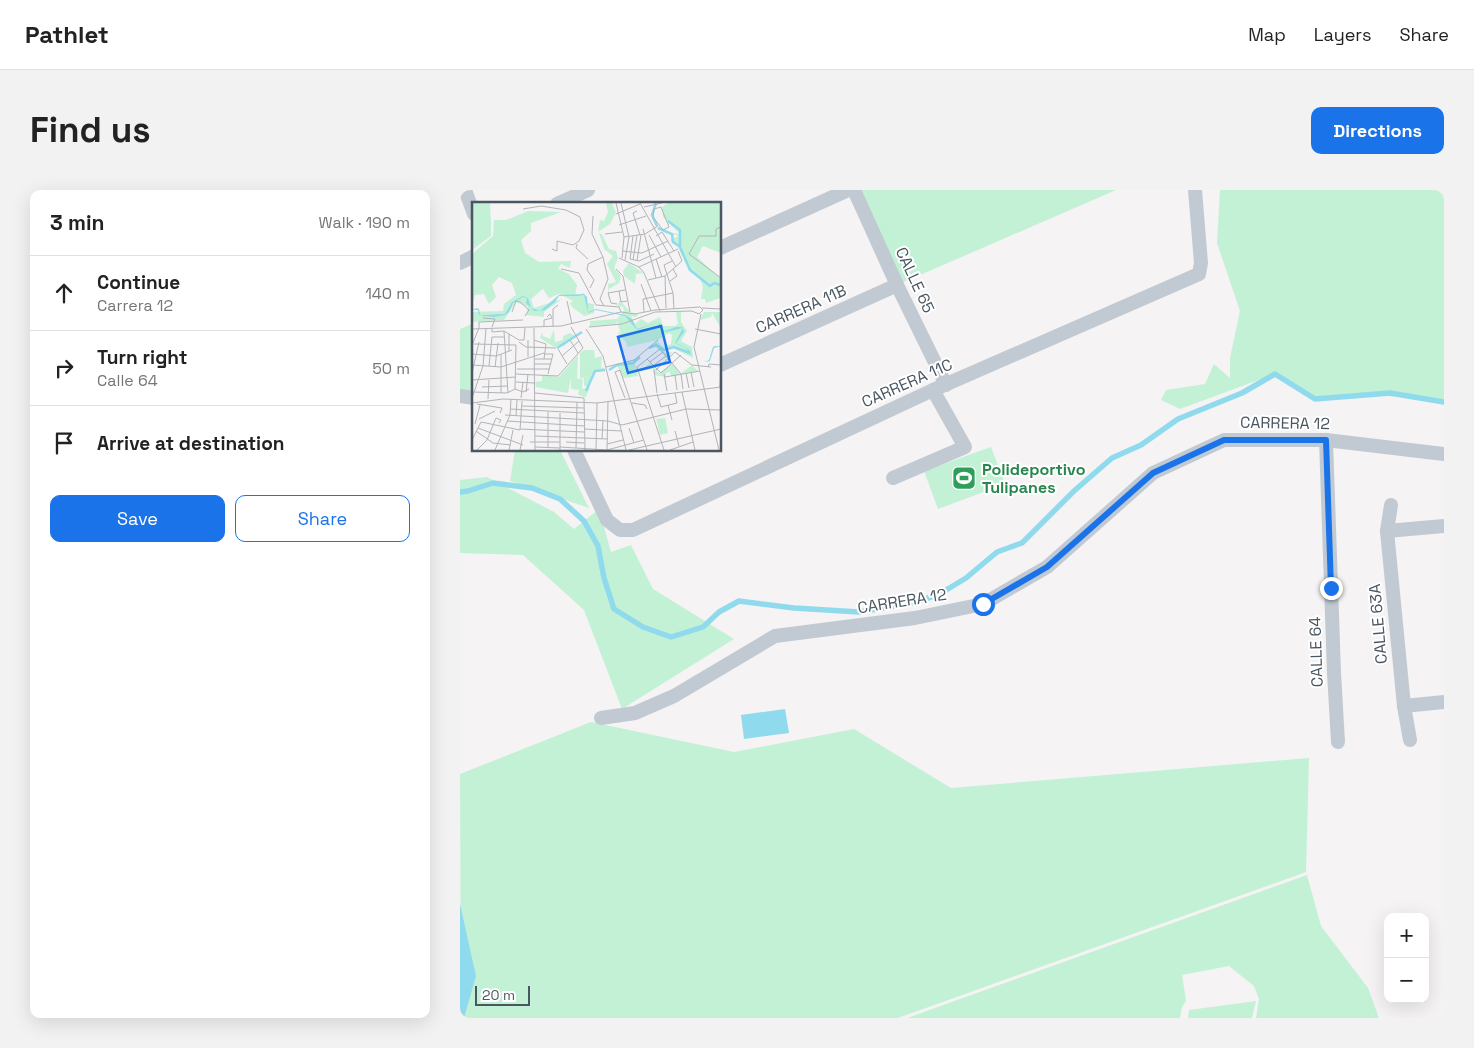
<!DOCTYPE html>
<html lang="en">
<head>
<meta charset="utf-8">
<style>
  :root { --surface:#fff; --page:#f2f2f2; --text:#222; --muted:#767676; --line:#e0e0e0; --accent:#1a73e8 }
  body { margin:0; font-family:"Space Grotesk",sans-serif; background:var(--page); color:var(--text) }
  .controls { position:absolute; right:15px; bottom:15px; display:grid; overflow:hidden; border-radius:10px; box-shadow:0 5px 20px #0002 }
  .controls button { width:45px; height:45px; display:grid; place-items:center; padding:0; border:0; border-bottom:1px solid var(--line); background:var(--surface); color:var(--text); font:25px sans-serif }
  .scale { position:absolute; left:15px; bottom:12px; width:55px; box-sizing:border-box; padding-left:5px; border:2px solid #4a5661; border-top:0; font-size:14px; line-height:18px; white-space:nowrap; color:#4a5661; -webkit-text-stroke:4px #fff; paint-order:stroke }
  .stop { position:absolute; width:15px; height:15px; margin:-11px; border:4px solid #1a73e8; border-radius:50%; background:#fff }
  .stop.end { background:#1a73e8; border-color:#fff; box-shadow:0 1px 5px #0008 }
  .list { margin:0; padding:0; list-style:none }
  h2 { display:flex; justify-content:space-between; align-items:center; height:65px; margin:0; padding:0 20px; font-size:21px }
  h2 small { font-size:16px; font-weight:400; color:var(--muted) }
  .list li { display:grid; grid-template-columns:32px 1fr auto; gap:15px; align-items:center; box-sizing:border-box; height:75px; padding:0 20px; border-top:1px solid var(--line) }
  .list b { display:block; font-size:19px; white-space:nowrap }
  .list p { margin:0; font-size:16px; white-space:nowrap; color:var(--muted) }
  .list em { font-size:16px; font-style:normal; color:var(--muted) }
  .actions { display:flex; gap:10px; padding:15px 20px }
  .actions a { flex:1; padding:11px 0; border:1px solid var(--accent); border-radius:10px; text-align:center; font-size:18px; color:var(--accent) }
  .actions .main { background:var(--accent); color:#fff }
  .icon { flex:none; width:28px; height:28px; fill:none; stroke:currentColor; stroke-width:2; stroke-linecap:round; stroke-linejoin:round }
  .map { position:relative; flex:none; width:984px; height:828px; overflow:hidden; border-radius:10px }
  header { display:flex; align-items:center; gap:30px; box-sizing:border-box; height:70px; padding:0 25px; background:var(--surface); border-bottom:1px solid var(--line) }
  header strong { font-size:24px }
  nav { display:flex; gap:28px; margin-inline-start:auto; font-size:18px }
  .intro { display:flex; align-items:center; justify-content:space-between; box-sizing:border-box; height:120px; padding:0 30px }
  h1 { margin:0; font-size:35px }
  .button { padding:12px 22px; border-radius:10px; background:var(--accent); color:#fff; font-size:18px; font-weight:700 }
  main { display:flex; gap:30px; padding:0 30px }
  aside { flex:1; background:var(--surface); border-radius:10px; box-shadow:0 5px 20px #0002 }
  .map>svg:first-child { display:block }
</style>
</head>
<body>
<header>
<strong>Pathlet</strong>
<nav><a>Map</a><a>Layers</a><a>Share</a></nav>
</header>
<div class="intro"><h1>Find us</h1><a class="button">Directions</a></div>
<main>
<aside>
<h2>3 min<small>Walk · 190 m</small></h2>
<ul class="list">
<li><svg class="icon" aria-label="ahead" viewBox="0 0 24 24"><path d="M12 20V5M6 11l6-6 6 6"/></svg><div><b>Continue</b><p>Carrera 12</p></div><em>140 m</em></li>
<li><svg class="icon" aria-label="right" viewBox="0 0 24 24"><path d="M7 20v-9h11M14 6l5 5-5 5"/></svg><div><b>Turn right</b><p>Calle 64</p></div><em>50 m</em></li>
<li><svg class="icon" aria-label="arrive" viewBox="0 0 24 24"><path d="M6 21V4h12l-3 4 3 4H6"/></svg><div><b>Arrive at destination</b></div></li>
</ul>
<div class="actions"><a class="main">Save</a><a>Share</a></div>
</aside>
<div class="map">
<svg width="984" height="828" viewBox="0 0 984 828">
  <rect width="100%" height="100%" fill="#f5f3f3"/>
  <g fill="#c3f1d5">
    <path d="M396,0H656L437,95Z"/>
    <path d="M760,0H984V209L906,205L855,209L815,184L720,219L701,210L706,200L745,194L754,174L770,188V168L780,121L757,53Z"/>
    <path d="M14,133V208L0,206V139Z"/>
    <path d="M531,257L545,294L478,319L464,281Z"/>
    <path d="M55,260H100L129,318L50,291Z"/>
    <path d="M27,287L94,322L114,339L139,319L151,362L171,355L193,399L274,449L162,519L124,420L63,365L0,363V290Z"/>
    <path d="M131,532L274,562L394,539L491,598L849,568L846,682L438,828H1L0,584Z"/>
    <path d="M847,685L861,736L908,798L919,828H796L799,809L794,796L769,776L722,785L726,811L722,817L720,828H447Z"/>
    <path d="M796,811L792,828H728L729,820Z"/>
  </g>
  <g fill="#90daee">
    <path d="M325,519L329,543L284,549L281,525Z"/>
    <path d="M0,714L16,786L4,828H0Z"/>
  </g>
  <g fill="none" stroke-linecap="round" stroke-linejoin="round">
    <path stroke="#90daee" stroke-width="5.5" d="M0,302L8,301L33,293L72,298L100,309L124,331L138,356L144,388L154,419L183,437L211,447L243,437L259,422L279,411L334,418L399,422L448,414L478,405L506,388L537,362L562,353L614,301L652,268L681,255L718,229L782,203L815,184L855,209L930,203L984,212"/>
    <g stroke="#c1cad2" stroke-width="14">
      <path d="M5,0L14,24"/>
      <path d="M394,0L437,95L486,195"/>
      <path d="M97,14L128,0"/>
      <path d="M260,58L388,0"/>
      <path d="M0,73L14,66"/>
      <path d="M260,175L437,95"/>
      <path d="M0,206L14,208"/>
      <path d="M866,250L874,483L878,552"/>
      <path d="M114,260L147,330L160,340H173L473,200L739,84L741,73L735,0"/>
      <path d="M433,288L505,257L473,200"/>
      <path d="M931,315L927,341L944,516L950,550"/>
      <path d="M927,341L984,336"/>
      <path d="M944,516L984,512"/>
      <path d="M141,528L175,523L214,506L315,446L455,428L523,414L587,377L693,283L764,250H866L984,264"/>
    </g>
  </g>
  <g fill="none" stroke-linecap="round" stroke-linejoin="round">
    <path stroke="#1a73e8" stroke-width="6" d="M523,414L587,377L693,283L764,250H866L871,398"/>
  </g>
  <defs>
    <g id="stadium-square" transform="scale(1.25)"><rect x="-9" y="-9" width="18" height="18" rx="4" fill="#2e9e5b" stroke="#fff"/><path d="M0-5a6.5 5 0 1 0 0 10a6.5 5 0 1 0 0-10ZM-3.5-1.8h7v3.6h-7Z" fill="#fff"/></g>
  </defs>
  <g fill-rule="evenodd">
    <use href="#stadium-square" x="504" y="288"/>
  </g>
  <g text-anchor="middle" dominant-baseline="central" stroke-width="4" stroke-linejoin="round" paint-order="stroke">
    <g font-size="16" fill="#4a5661" stroke="#fff">
      <text transform="translate(455 90) rotate(65)">CALLE 65</text>
      <text transform="translate(341 119) rotate(-24)">CARRERA 11B</text>
      <text transform="translate(447 193) rotate(-24)">CARRERA 11C</text>
      <text transform="translate(825 233) rotate(1)">CARRERA 12</text>
      <text transform="translate(442 411) rotate(-9)">CARRERA 12</text>
      <text transform="translate(918 434) rotate(-95)">CALLE 63A</text>
      <text transform="translate(856 462) rotate(-92)">CALLE 64</text>
    </g>
    <g font-size="16" font-weight="bold" fill="#27864d" stroke="#fff" text-anchor="start">
      <text x="522" y="279">Polideportivo<tspan x="522" dy="18">Tulipanes</tspan></text>
    </g>
  </g>
  <g transform="translate(12 12)">
    <rect width="249" height="249" fill="#f5f3f3"/>
    <path d="M0,1H18L19,21V34L0,48ZM134,1H140L144,11L138,22L126,30L128,18L132,19L136,10ZM196,1H249V51L231,44L225,55L249,77V99L248,96L234,101L233,97H229L231,85L228,77L217,68L205,43L198,38L207,34L193,30L208,32L191,15L190,5ZM56,9L89,10L59,21V29L49,38L53,51L67,60L99,59L98,66L89,62L86,67L97,72L105,83L103,94L112,91L116,101L122,102V111L112,114L100,105L98,101L101,99L87,92L77,96L71,87L59,97L62,106L90,97L72,110V115L54,113L56,105L44,100L32,118L0,120V110L31,109L32,102L44,93L40,81L27,75L20,83L24,95L17,102L12,92L3,93L0,102V52L21,34L22,18H34ZM127,31L130,32L137,47L144,49L146,56L142,66L149,74L147,81L137,87V98L136,82L144,80L135,62L141,54L132,47ZM157,61L171,71L164,72L163,82L152,74L151,69ZM148,98L158,110L166,112L164,115L159,114L163,122L169,117L176,121L188,115L191,124H203L206,122L204,110H209V120L215,129L209,139L220,145L221,156L201,146L193,148V151L201,150L195,155L181,143L185,139L191,145L199,142L200,133L197,131L186,138L155,145L154,140L147,133L146,129L149,132L145,119L144,122L118,124V119L145,117L152,108L151,105L145,104ZM232,110H249V126L240,111L239,115L228,118ZM82,127L83,140L91,138V134L98,131L103,134L92,144L82,145L68,136L70,130L71,134L78,137ZM112,148H122L123,156L130,154L129,165L133,167L123,169L117,184H112V176H108V151ZM106,153L105,176H102L111,177L110,187L118,185L114,195L106,193L107,188L99,187V176L96,191L64,185L63,180L70,179V173L87,175ZM165,159L163,161L166,174L151,176L145,163ZM178,161L187,171L200,162L208,172L220,163L226,169L199,174L198,170L194,171V175L182,173L181,167L168,169ZM184,215L185,217L193,216L196,231L188,233Z" fill="#c3f1d5"/>
    <path d="M112,92L115,95L116,110L124,107L153,113L160,117L165,127L186,120L189,123L190,128L193,129L204,125H209L211,126L212,130L204,141L216,147L218,149L220,155L232,160L237,158L240,148L241,145L243,144H249L242,146L238,159L232,160L220,155L215,147L203,141L211,126L194,130L190,129L186,120L165,128L153,114L124,108L116,111L112,93L105,94H87L83,100L73,108L68,109H62L54,101L55,96L51,95L41,101L37,110L33,113L22,115L12,114L7,113L6,108H0L5,106L7,107L8,113H12L33,112L40,100L51,94L56,96L59,106L68,109L87,93Z" fill="#90daee"/>
    <path fill="none" stroke="#90daee" stroke-width="2.5" d="M184,1L180,13L185,24M196,19L208,28V45L218,68L238,84L242,81L249,83M186,26L200,32L201,40L207,44M85,146L110,130M177,146L184,143L192,148L202,145L218,151M137,168L145,163L161,161L168,155M114,189L123,169L133,168"/>
    <path fill="none" stroke="#b1b4b9" stroke-width="1" d="M144,1L152,35L150,56M149,1L157,35L153,58M168,1L204,65M172,5L190,1M189,5L197,25L191,28L181,15L182,7ZM51,7L69,4L94,8L108,15L112,28L107,39L101,43L85,39M165,9L161,11L168,33M144,12L168,2M121,14L120,32L131,55L136,77L128,97L132,104M147,23L174,14M249,25L244,27V34H227L217,52L249,76M171,27L184,76M133,32L150,30M177,33L189,55M161,34L158,57L167,59L182,52M184,34L190,30L202,49M152,35L173,32L186,24M105,42L104,46L116,57M80,47L85,49V39M150,49L170,51L196,39M147,56L167,65L172,71L188,109M184,57L190,75M161,58L165,33M165,59L169,33M200,59L192,63L201,91L202,107M167,65L206,47M89,67L107,71L124,103L147,105L149,110M144,67L151,74L158,110M193,74L194,106M176,78L193,74L210,59L206,49M198,79L205,74L201,67M169,82L179,109M118,86L122,78L115,68L116,62L131,55M147,89L149,100L155,99M95,99L100,122M145,102L139,101L136,91L153,88M230,106L249,107M40,110L44,99L48,100L57,108L53,114M172,110L171,97L201,91M229,112L222,145L247,248M11,116L23,117L20,125M72,125V118L80,116L78,112L75,115M81,125V107L86,103M7,126V120L51,118M62,126L63,248M0,127L89,124L149,110L163,112L183,108L228,105L231,108L227,112L220,109L183,110L150,122L117,125M20,127V130L32,129L47,138H52L53,126M114,127L131,154L154,248M223,127L249,132M32,129L36,191M62,138L74,142L72,157M98,138L106,151M47,140L54,145L84,146M2,142L44,143M0,143L7,126M86,147L95,162M37,149V132M203,150L220,163M0,152L24,154L40,148M72,152H81L76,172M90,154L107,139M56,155V138M63,157H80M175,157L189,171L209,153M178,160L191,150M63,162H79M0,163L29,165L72,151M220,163L239,165M17,164L20,135H32M181,164L194,154M23,165L26,141M134,165L162,158L186,138M236,165L237,162L249,163M45,167H77M182,168L185,191M184,168L203,150M219,170L222,185M0,171L7,140M214,171L217,186M44,172L86,174L111,146L99,125M192,172L195,189M203,173L205,188M193,175L228,169M0,178L44,175M44,180L62,181M10,185L36,184M248,185L249,150M43,187L44,143M0,190L35,191L43,187L51,190L57,187M54,190L56,172M210,190L223,248M29,191V152M63,191L112,196L113,248M185,192L189,205L205,201L203,191M0,196L11,164L14,127M49,196L51,180M153,196L143,170L148,168L175,248M16,197L17,178M0,201L31,197L125,201L249,185M160,201L173,203L175,207M5,202L30,206L28,211M196,203L200,218M50,204L112,206M38,207L112,211M33,213L136,219L150,223L214,207L249,208M44,214L45,198M7,217L23,209M35,219L112,224M3,222L8,203M6,226L51,243M157,226L162,241M48,227L112,230M112,227L150,229M4,229L21,241L39,243M203,229L207,244M63,234L136,237M130,237L131,218M0,238L9,220L48,228L50,199M58,240H88M94,240L112,241M135,242L151,238M63,245L88,246M88,245L135,248L172,238M76,246V210M104,246L105,200M124,247L125,201M5,248L15,238L24,216L29,218L27,221M23,248L38,213L39,197M37,248L41,228M48,248L51,233M88,248V211M135,248L136,199M157,248L249,227M192,248L165,165L188,147L209,172L211,187M198,248L221,240"/>
    <path fill="#1a73e8" fill-opacity="0.15" stroke="#1a73e8" stroke-width="2.5" d="M189,124L198,160L156,171L146,135Z"/>
    <rect width="249" height="249" fill="none" stroke="#4a5661" stroke-width="2.5"/>
  </g>
</svg>
<div class="controls">
<button>+</button>
<button>−</button>
</div>
<div class="scale">20 m</div>
<div class="stop" style="left:523px;top:414px"></div>
<div class="stop end" style="left:871px;top:398px"></div>
</div>
</main>
</body>
</html>
